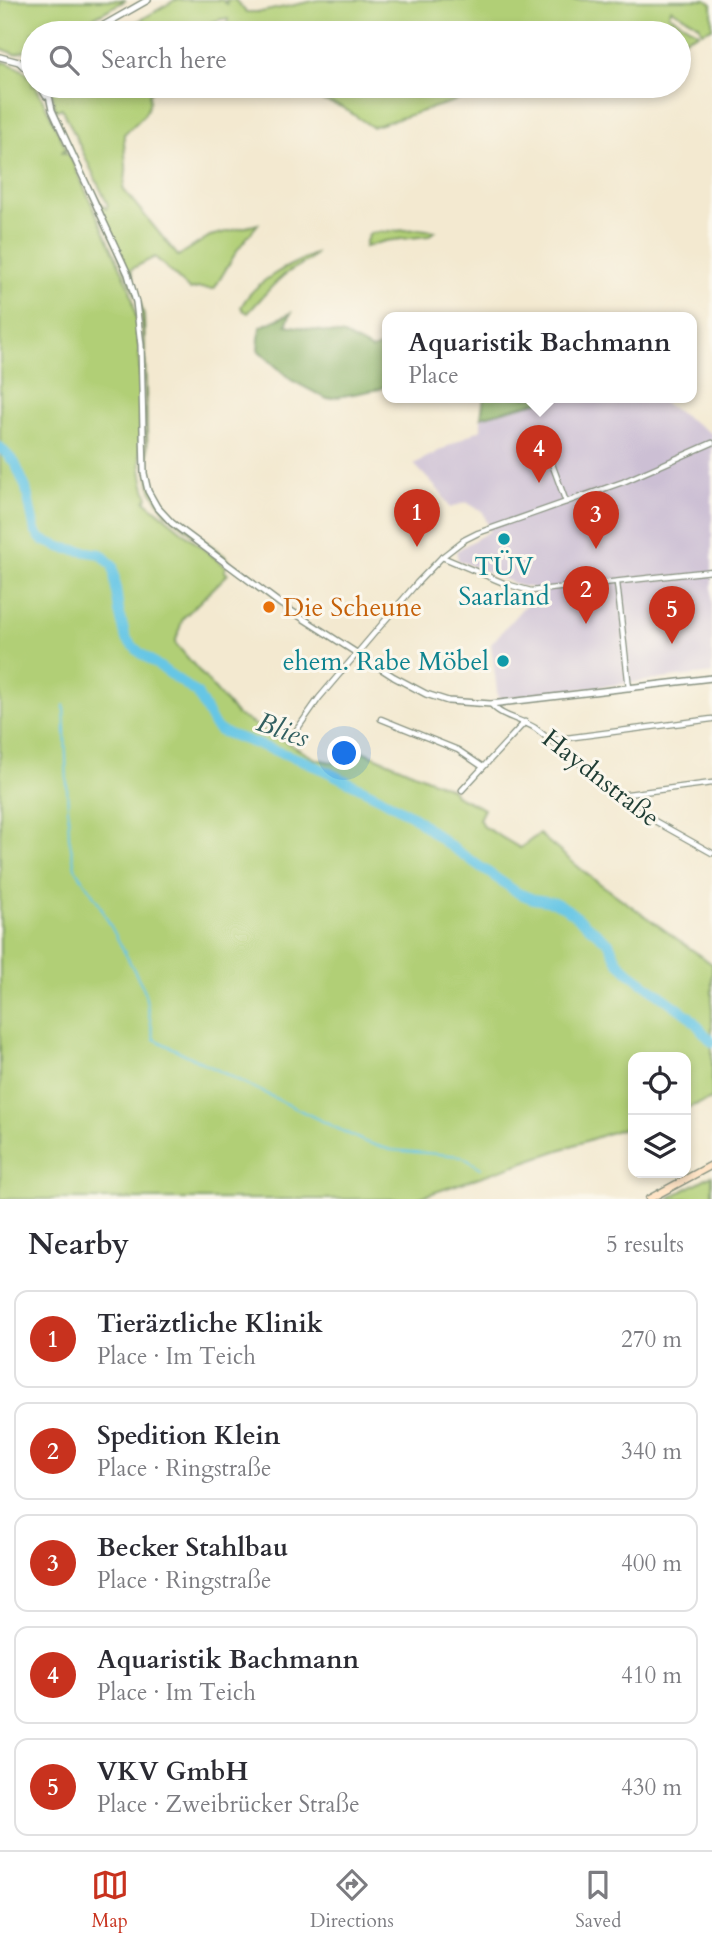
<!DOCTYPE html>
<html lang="en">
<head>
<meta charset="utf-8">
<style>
  :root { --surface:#fff; --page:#f2f2f3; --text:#2b2b33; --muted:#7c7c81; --line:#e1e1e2; --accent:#c8321e }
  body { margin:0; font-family:Cardo,serif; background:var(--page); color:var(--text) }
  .controls { position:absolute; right:21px; bottom:21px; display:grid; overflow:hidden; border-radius:14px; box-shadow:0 4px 10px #0003 }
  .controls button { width:63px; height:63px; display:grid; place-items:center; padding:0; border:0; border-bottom:2px solid var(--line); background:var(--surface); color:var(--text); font:35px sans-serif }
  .you { position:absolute; left:345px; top:754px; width:24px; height:24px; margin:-18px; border:5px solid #fff; border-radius:50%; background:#1a73e8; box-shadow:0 0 0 10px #1a73e833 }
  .badge { display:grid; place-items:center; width:46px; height:46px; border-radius:50%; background:var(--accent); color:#fff; font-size:23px; font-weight:700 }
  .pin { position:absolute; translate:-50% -58px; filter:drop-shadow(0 2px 4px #0008) }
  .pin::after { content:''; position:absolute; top:37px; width:24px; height:21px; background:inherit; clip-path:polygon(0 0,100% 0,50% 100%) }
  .popup { position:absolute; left:382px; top:312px; width:315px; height:91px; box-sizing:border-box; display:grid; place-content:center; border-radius:14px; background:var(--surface); filter:drop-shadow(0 2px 5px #0005); font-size:23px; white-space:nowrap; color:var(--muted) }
  .popup b { font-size:26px; color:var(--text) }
  .popup::after { content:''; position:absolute; left:50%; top:100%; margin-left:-14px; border:14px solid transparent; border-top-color:var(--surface) }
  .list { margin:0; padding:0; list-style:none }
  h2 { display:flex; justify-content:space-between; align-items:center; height:91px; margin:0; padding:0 28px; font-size:30px }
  h2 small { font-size:23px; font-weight:400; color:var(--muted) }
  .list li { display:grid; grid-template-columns:46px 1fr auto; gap:21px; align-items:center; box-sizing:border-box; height:98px; margin:0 14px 14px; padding:0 14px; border:2px solid var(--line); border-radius:14px }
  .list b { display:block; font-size:26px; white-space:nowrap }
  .list p { margin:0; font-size:23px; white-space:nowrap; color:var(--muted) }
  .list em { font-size:23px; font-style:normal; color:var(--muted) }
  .icon { flex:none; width:38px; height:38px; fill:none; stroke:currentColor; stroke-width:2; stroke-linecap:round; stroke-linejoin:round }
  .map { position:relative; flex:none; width:712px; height:1199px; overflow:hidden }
  .search { position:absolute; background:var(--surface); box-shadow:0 4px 10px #0003; left:21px; right:21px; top:21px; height:77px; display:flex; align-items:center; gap:18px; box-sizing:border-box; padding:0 24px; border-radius:38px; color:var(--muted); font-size:26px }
  .sheet { height:651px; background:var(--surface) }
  nav { display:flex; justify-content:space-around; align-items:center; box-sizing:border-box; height:98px; border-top:2px solid var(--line); background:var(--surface); font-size:19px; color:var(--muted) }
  nav a { display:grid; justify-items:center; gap:4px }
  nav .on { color:var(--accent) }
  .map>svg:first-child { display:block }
</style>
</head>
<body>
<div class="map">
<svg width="712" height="1199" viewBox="0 0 712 1199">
  <rect width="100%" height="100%" fill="#fbf7ec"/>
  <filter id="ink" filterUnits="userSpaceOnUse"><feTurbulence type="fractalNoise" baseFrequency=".0143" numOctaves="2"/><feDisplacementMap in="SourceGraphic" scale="14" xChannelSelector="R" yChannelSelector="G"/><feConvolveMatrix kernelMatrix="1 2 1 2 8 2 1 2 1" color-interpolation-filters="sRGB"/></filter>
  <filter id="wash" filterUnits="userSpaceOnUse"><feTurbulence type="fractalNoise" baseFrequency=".00686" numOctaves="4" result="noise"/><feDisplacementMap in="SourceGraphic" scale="28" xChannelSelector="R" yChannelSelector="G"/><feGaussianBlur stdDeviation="1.57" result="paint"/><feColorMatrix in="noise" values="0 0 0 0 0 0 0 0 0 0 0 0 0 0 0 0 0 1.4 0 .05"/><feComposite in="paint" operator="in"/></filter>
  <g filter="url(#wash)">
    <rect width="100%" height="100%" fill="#f3e9d0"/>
    <path fill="#ccbfd4" d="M555,397H655L712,434V673L498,699L491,644L532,597L533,588L520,586L458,560L456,551L490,531L483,512L466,502L450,508L441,493L414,464L481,429V417Z"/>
    <g fill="#b1cf76" stroke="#688655" stroke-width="2">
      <path d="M0,0H126L65,33H33V48L15,54L0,48Z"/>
      <path d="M175,0H222L228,5L226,0H235L246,12H261L318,0H706L712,4V28L702,32L699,25L671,9L669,15L699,33L679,41V33H226L228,19H221L186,33H118Z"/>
      <path d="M2,61C15,66 31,71 33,86H36L67,150H63L62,152L69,154L129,286C142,330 140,376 140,421C140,446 138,474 148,497L145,501L226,567L224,571L228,574L183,618L175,643L236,714L316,759L341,764L353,747L452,789L455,795L484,809L479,819L483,826L520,848L539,834L588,875L712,964V1099L686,1108V1057H633V1125L415,1199H0V68Z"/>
      <path d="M51,86H155L149,94C153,112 136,123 124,134C123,157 130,165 123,189L178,256L210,236L258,224L238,249L214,289L199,288L190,290L155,257L131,269L144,316L148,467C158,512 192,530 226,557L228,562L166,513L151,490L146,467L144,353L141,312L138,300L94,195L106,209L108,205L62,108L55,111Z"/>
      <path d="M280,86H502L372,127L342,107Z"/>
      <path d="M418,229L435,231L428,236L385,241L365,247L366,241L370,233Z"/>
      <path d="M315,254C308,264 293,267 283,276C270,287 260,300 248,313L243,310L241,307C255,280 289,265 315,254Z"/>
      <path d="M712,1175V1199H667Z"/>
    </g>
    <g fill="#8cb267" stroke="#56784e" stroke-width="2">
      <path d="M291,313L286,325L344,335L372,350L387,344V384L380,389L327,399L291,380L258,350L260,327Z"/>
      <path d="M484,397H555L481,417Z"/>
    </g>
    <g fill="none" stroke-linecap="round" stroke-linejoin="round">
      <path stroke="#66c6e5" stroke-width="2" d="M64,705L69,837L75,868L98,902L144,989L154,1039L365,1142L391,1150L461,1156L481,1168"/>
      <path stroke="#66c6e5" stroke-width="10" d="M0,447L15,463L26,488L35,531L42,540L63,548L101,554L113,566L119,611L126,639L139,652L197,693L214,725L220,731L307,762L381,798L414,817L446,843L518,893L533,899L554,902L567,909L609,943L618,962L631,974L689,1016L712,1042"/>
    </g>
  </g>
  <g filter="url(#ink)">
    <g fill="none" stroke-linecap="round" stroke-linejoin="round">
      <g stroke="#899382" stroke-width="7">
        <g id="minor">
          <path d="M541,434L566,502"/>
          <path d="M442,557L506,584L531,591L712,571"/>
          <path d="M617,583L629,688"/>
          <path d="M491,704C501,717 521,719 535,728L644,815L712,853"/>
          <path d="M381,719L458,750L483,767"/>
          <path d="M291,738L319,698L417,583L442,557L464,540L478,533L623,482L712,443"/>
          <path d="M551,740L712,719"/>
          <path d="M462,790L525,722"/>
          <path d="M620,795L712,783"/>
        </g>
      </g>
      <g stroke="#899382" stroke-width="8">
        <g id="tertiary">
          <path d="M90,33L148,0"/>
          <path d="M0,57L19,62H33"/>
          <path d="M19,62L33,76"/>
          <path d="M40,86L46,96"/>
          <path d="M47,86L52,110L128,274L136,302L141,345L144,473L148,491L157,507L172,523L282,605L394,677L426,694L448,701L491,704L712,678"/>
        </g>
      </g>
      <g stroke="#899382" stroke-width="9">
        <path id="secondary" d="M649,1199L712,1165"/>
      </g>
      <use href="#minor" stroke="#fff" stroke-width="4.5"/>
      <use href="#tertiary" stroke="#fff" stroke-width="5"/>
      <use href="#secondary" stroke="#ffe4c6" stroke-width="6"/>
    </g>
  </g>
  <g fill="#0f9aa8" stroke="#fbf7ec" stroke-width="2.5">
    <circle cx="504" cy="539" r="7"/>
    <circle cx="503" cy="661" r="7"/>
  </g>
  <circle fill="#e8710a" stroke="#fbf7ec" stroke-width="2.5" cx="269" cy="607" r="7"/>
  <g text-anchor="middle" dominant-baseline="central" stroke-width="6" stroke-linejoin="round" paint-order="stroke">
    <g font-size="26" fill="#0d838f" stroke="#fbf7ec">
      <text x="504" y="566">TÜV<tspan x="504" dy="30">Saarland</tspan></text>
      <text x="489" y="661" text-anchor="end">ehem. Rabe Möbel</text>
    </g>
    <g font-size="26" fill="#c56008" stroke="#fbf7ec" text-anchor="start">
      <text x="283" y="607">Die Scheune</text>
    </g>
    <g font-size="26" fill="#1f3d34" stroke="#fbf7ec">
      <text transform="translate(601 778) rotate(38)">Haydnstraße</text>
    </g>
    <g font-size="28" font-style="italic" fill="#315f60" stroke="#fbf7ec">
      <text transform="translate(283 730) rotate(20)">Blies</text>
    </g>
  </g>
</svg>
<div class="controls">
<button><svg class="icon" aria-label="locate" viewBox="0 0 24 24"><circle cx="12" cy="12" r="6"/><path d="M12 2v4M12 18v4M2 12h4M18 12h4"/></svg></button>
<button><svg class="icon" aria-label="layers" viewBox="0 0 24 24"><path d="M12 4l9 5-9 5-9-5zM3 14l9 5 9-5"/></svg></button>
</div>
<div class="you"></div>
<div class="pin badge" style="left:417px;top:547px">1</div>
<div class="pin badge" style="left:586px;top:624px">2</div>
<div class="pin badge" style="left:596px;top:549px">3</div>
<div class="pin badge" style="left:539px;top:483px">4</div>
<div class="popup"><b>Aquaristik Bachmann</b>Place</div>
<div class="pin badge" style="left:672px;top:644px">5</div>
<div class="search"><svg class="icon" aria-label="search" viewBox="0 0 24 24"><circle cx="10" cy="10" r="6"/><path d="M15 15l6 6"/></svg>Search here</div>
</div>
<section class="sheet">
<h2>Nearby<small>5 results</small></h2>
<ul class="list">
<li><span class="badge">1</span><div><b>Tieräztliche Klinik</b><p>Place · Im Teich</p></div><em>270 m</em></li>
<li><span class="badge">2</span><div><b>Spedition Klein</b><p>Place · Ringstraße</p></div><em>340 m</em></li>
<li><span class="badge">3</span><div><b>Becker Stahlbau</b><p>Place · Ringstraße</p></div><em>400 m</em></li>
<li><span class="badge">4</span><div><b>Aquaristik Bachmann</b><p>Place · Im Teich</p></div><em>410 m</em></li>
<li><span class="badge">5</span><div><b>VKV GmbH</b><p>Place · Zweibrücker Straße</p></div><em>430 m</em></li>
</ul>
</section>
<nav>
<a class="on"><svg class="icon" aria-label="map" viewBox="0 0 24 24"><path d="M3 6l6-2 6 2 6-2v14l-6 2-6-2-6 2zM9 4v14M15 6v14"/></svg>Map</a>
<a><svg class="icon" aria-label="directions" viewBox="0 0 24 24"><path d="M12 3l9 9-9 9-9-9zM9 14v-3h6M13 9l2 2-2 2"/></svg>Directions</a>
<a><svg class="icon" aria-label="saved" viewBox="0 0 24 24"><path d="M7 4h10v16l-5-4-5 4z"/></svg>Saved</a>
</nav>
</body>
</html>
